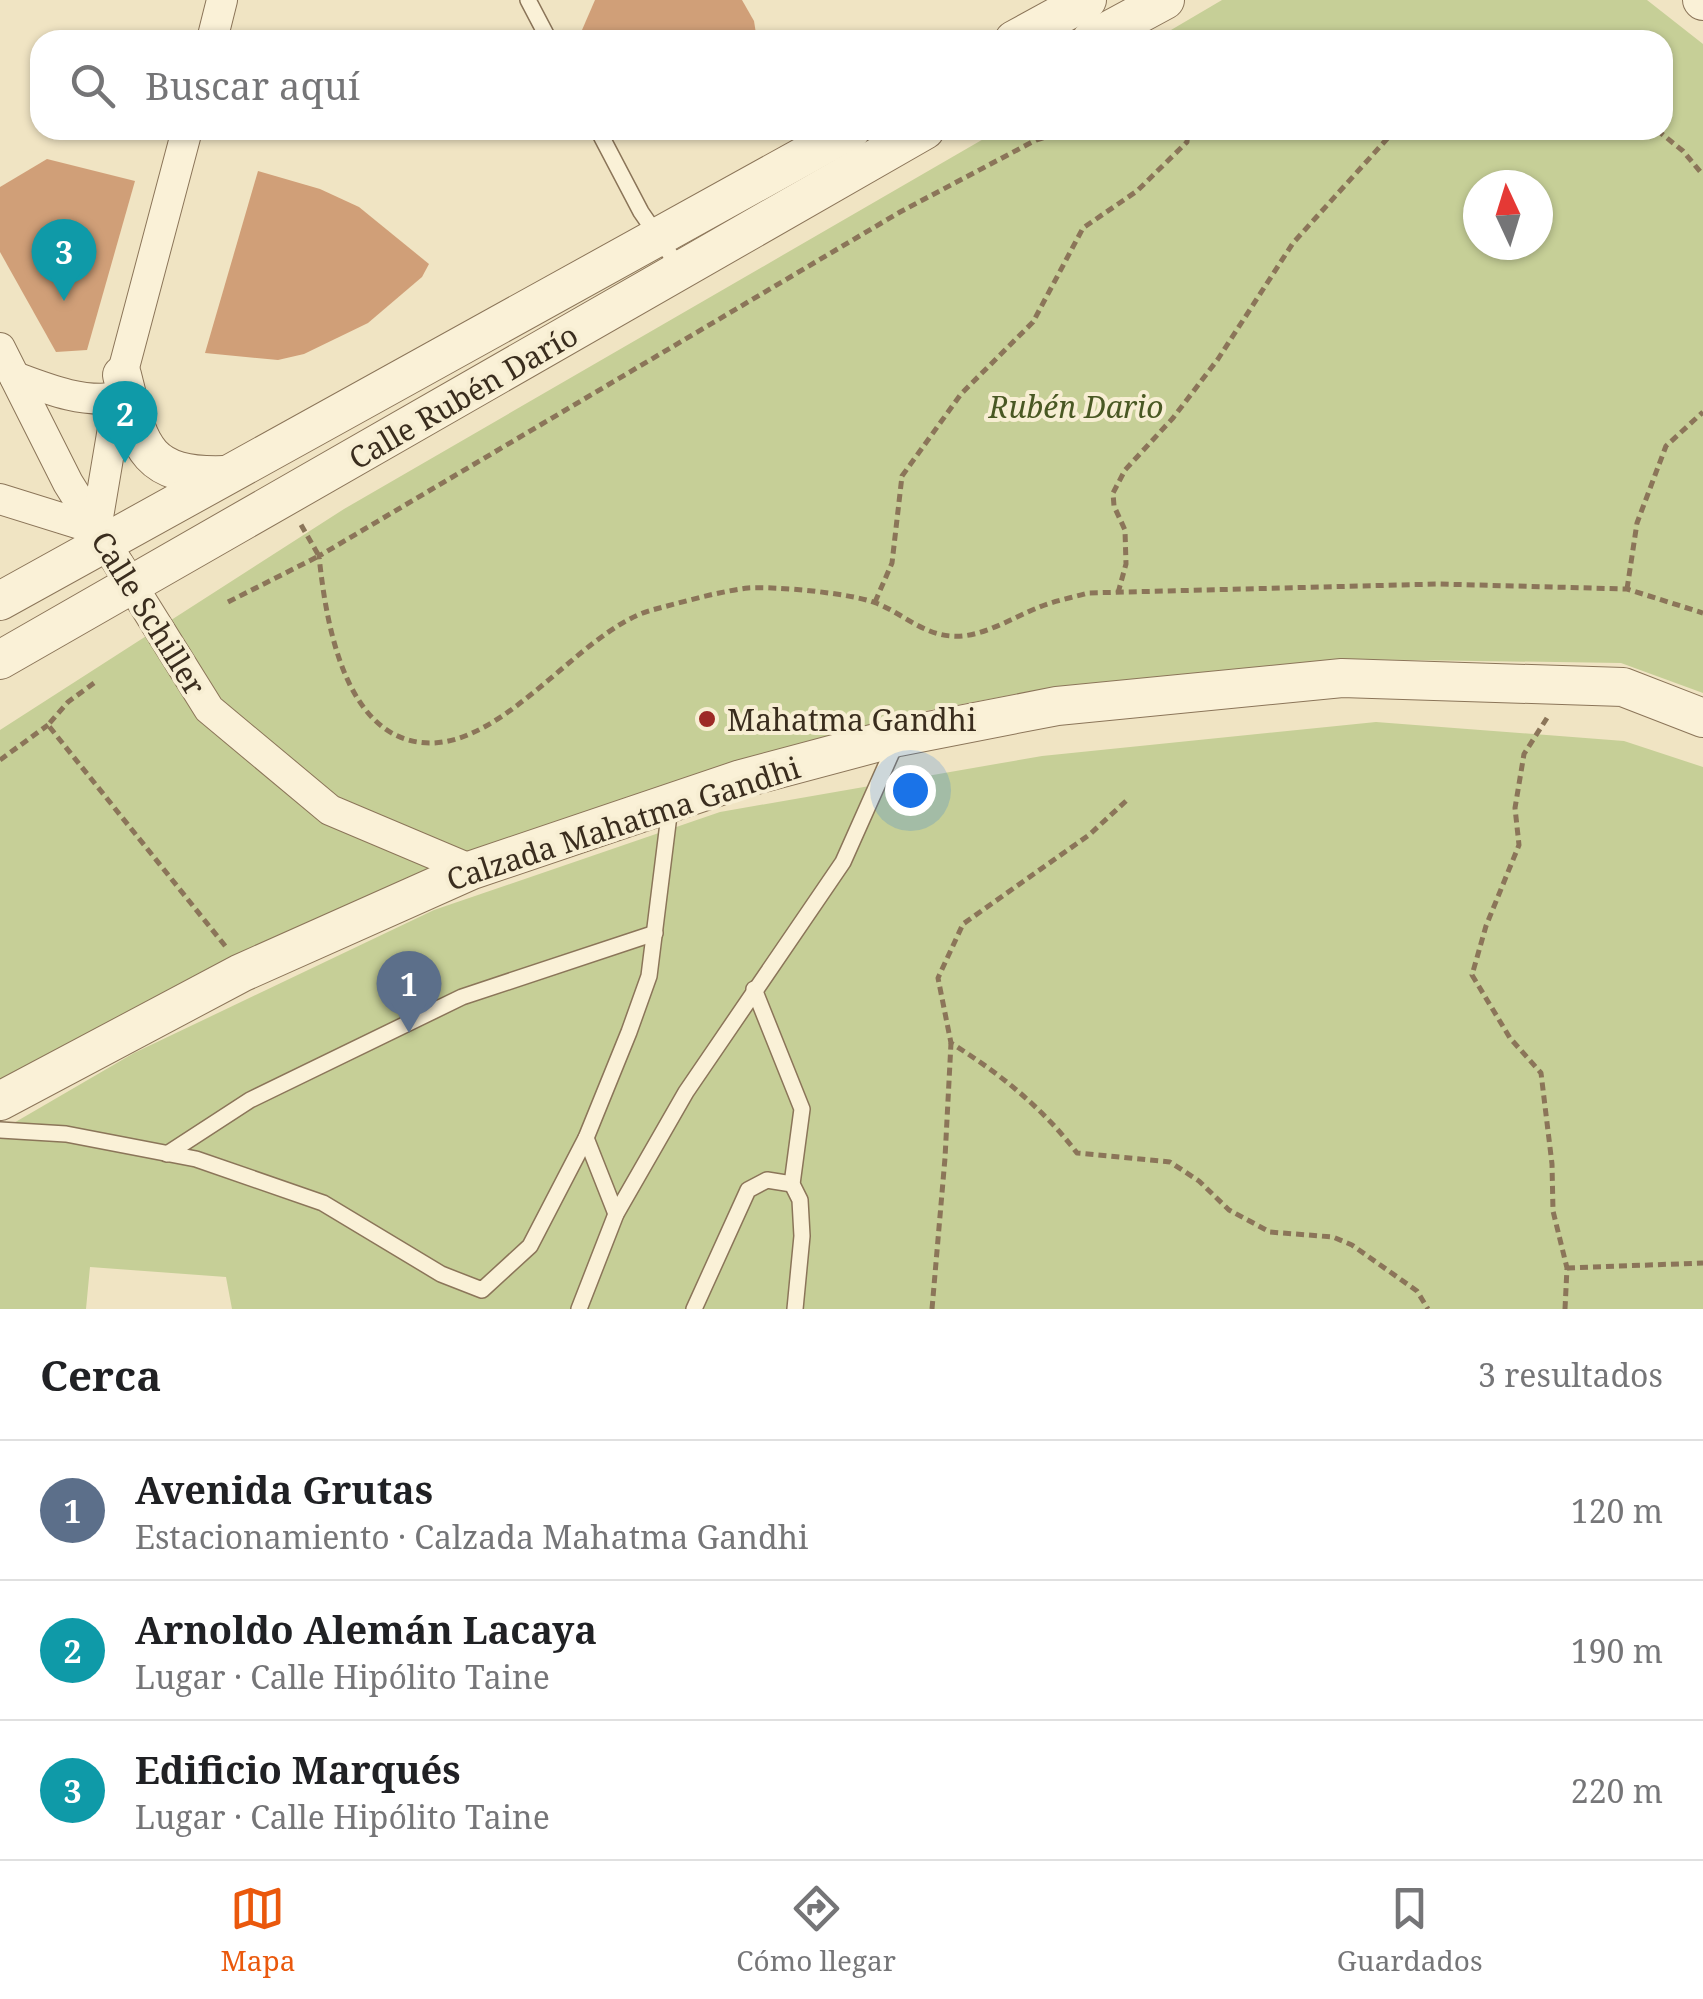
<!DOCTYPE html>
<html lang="es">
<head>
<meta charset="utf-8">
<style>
  :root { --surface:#fff; --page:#f6f6f6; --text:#202124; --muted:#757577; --line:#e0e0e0; --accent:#ea580c }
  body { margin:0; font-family:"Noto Serif",serif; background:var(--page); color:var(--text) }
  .compass { position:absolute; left:1463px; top:170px; width:90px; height:90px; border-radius:50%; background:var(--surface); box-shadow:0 2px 8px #0004; rotate:356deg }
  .you { position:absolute; left:910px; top:790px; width:35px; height:35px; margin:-25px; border:8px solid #fff; border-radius:50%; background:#1a73e8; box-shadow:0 0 0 15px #1a73e833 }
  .badge { display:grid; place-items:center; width:65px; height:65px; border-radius:50%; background:var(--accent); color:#fff; font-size:32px; font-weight:700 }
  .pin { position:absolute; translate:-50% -82px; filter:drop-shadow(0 2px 5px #0008) }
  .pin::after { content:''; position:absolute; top:52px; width:35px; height:30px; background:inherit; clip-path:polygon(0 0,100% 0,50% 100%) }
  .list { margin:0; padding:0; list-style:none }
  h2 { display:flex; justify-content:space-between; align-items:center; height:130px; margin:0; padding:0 40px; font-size:42px }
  h2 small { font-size:32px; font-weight:400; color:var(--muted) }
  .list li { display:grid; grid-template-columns:65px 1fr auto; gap:30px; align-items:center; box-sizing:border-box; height:140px; padding:0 40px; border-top:2px solid var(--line) }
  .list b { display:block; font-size:38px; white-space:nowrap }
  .list p { margin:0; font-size:32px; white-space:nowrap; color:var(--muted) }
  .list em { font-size:32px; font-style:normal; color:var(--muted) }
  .icon { flex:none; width:55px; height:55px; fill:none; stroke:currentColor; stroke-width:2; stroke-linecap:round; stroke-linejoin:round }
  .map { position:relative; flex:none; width:1703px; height:1309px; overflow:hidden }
  .search { position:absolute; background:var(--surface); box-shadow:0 2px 8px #0004; left:30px; right:30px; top:30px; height:110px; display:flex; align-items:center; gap:25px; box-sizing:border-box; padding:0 35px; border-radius:30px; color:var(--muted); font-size:38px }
  .sheet { height:550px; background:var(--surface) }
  nav { display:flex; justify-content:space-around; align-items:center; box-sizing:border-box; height:140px; border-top:2px solid var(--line); background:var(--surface); font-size:28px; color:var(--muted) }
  nav a { display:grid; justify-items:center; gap:5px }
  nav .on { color:var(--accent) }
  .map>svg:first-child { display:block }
</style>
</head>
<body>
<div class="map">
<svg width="1703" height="1309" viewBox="0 0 1703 1309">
  <rect width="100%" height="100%" fill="#f0e4c3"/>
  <g fill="#c6cf97" fill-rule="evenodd">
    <path d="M1222,0H1647L1703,44V693L1621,663L1341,659L1050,688L892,717L488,850L0,1089V730L344,509L999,130H1663V40H1154ZM1478,185H1538V245H1478Z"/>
    <path d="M1376,722L1624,741L1703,767V1309H232L226,1277L90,1267L86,1309H0V1131L134,1053L434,910L720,812L1042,756Z"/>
  </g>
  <g fill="#d09f78">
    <path d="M595,0H742L754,21L757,40H581L582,30Z"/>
    <path d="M704,130L687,137L657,138L633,131Z"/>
    <path d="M47,159L135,181L87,350L56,352L0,252V187Z"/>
    <path d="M258,171L320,189L359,207L429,264L422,277L368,323L304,354L278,360L205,353Z"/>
  </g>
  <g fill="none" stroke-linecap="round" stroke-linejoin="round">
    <g stroke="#8b7559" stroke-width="18">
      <g id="service">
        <path d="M528,0L549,40"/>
        <path d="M598,130L641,212L681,270"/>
        <path d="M754,989L802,1109L792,1184L800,1200L802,1236L795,1309"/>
        <path d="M0,1130L66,1134L196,1159L323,1203L441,1274L482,1290L530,1246L586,1138L629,1032L649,976L670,807"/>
        <path d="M586,1138L616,1214"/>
        <path d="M167,1154L250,1100L462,997L655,933"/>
        <path d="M579,1309L616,1214L686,1092L843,862L896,743"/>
        <path d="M694,1309L748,1190L767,1180L792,1184"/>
      </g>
    </g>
    <g stroke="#8b7559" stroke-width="32">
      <g id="minor">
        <path d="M212,40L222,0"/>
        <path d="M0,348L68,483L209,709L330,810L472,870"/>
        <path d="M15,377C47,389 84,404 119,397"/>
        <path d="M0,499L96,529"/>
        <path d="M96,529L122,375L187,130"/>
      </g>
    </g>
    <g stroke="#8b7559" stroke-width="40">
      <g id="tertiary">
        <path d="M1702,0L1703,1"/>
        <path d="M1014,40L1087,0"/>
        <path d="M1091,40L1165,0"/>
        <path d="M122,375C139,443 142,478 225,475"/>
        <path d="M0,601L851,130"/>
        <path d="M0,660L925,130"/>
        <path d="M0,1101L241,973L472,870L741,779L898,737L1057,706L1342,678L1623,687L1703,718"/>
      </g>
    </g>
    <g stroke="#8b7559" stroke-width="5" stroke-dasharray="8 5" stroke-linecap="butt">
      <path d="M1406,40H1517"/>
      <path d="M1068,130L1036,140L900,212L319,556C325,613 340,717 405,739C493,768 575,631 652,610C683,602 716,592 748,588C774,586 851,593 876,603C902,613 922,634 951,636C979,639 1012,618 1037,608C1053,601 1071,598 1088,593L1439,584L1627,589L1703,613"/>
      <path d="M1657,130L1683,151L1703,175"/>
      <path d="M1627,589L1637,523L1666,446L1703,412"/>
      <path d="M1118,593L1126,564L1125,530L1114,506L1113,493L1125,470L1173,418L1218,359L1293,243L1395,130"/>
      <path d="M228,602L319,556L300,523"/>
      <path d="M875,602L892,563L902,476L961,394L1033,322L1083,228L1137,191L1187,142L1188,130"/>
      <path d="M94,683L68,702L48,725L226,947"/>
      <path d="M1547,718L1524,754L1515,808L1519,845L1486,926L1472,975L1510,1038L1541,1073L1552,1164L1553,1211L1567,1268L1565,1309"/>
      <path d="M0,760L48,725"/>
      <path d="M1126,801L1089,835L963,924L938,978L951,1043C999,1073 1042,1107 1077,1153L1170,1162L1199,1181L1229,1210L1270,1232L1333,1237L1352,1245L1417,1291L1428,1309"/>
      <path d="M1567,1268L1703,1263"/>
      <path d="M932,1309L945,1158L951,1043"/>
    </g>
    <use href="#service" stroke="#faf1d7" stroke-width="15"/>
    <use href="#minor" stroke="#faf1d7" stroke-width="30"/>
    <use href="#tertiary" stroke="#faf1d7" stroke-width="38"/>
  </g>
  <circle fill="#9d2926" stroke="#f7eed3" stroke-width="4" cx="707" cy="719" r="10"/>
  <g text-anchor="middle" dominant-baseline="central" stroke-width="8" stroke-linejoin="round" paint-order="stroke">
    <g font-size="30" fill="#3a2d1e" stroke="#f7eed3">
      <text transform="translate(463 396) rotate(-30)">Calle Rubén Darío</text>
      <text transform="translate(149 613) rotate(58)">Calle Schiller</text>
      <text transform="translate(623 823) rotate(-18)">Calzada Mahatma Gandhi</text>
    </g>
    <g font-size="30" font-style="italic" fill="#495823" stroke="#f7eed3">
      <text x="1076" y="406">Rubén Dario</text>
    </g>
    <g font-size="30" fill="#3a2d1e" stroke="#f7eed3" text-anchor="start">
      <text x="727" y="719">Mahatma Gandhi</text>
    </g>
  </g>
</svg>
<svg class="compass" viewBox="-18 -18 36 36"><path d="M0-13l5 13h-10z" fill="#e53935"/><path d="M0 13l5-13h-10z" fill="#757577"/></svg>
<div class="you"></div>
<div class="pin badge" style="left:409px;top:1033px;background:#5c6f8a">1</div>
<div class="pin badge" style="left:125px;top:463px;background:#0f9aa8">2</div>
<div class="pin badge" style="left:64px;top:301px;background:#0f9aa8">3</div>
<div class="search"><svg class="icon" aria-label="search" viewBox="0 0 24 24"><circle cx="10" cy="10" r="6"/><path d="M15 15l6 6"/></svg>Buscar aquí</div>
</div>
<section class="sheet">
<h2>Cerca<small>3 resultados</small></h2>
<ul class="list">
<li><span class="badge" style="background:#5c6f8a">1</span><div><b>Avenida Grutas</b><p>Estacionamiento · Calzada Mahatma Gandhi</p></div><em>120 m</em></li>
<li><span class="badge" style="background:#0f9aa8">2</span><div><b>Arnoldo Alemán Lacaya</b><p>Lugar · Calle Hipólito Taine</p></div><em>190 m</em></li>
<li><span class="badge" style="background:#0f9aa8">3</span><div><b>Edificio Marqués</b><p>Lugar · Calle Hipólito Taine</p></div><em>220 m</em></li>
</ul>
</section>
<nav>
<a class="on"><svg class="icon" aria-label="map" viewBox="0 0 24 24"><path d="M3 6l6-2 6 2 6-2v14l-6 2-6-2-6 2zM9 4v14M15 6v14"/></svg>Mapa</a>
<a><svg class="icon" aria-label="directions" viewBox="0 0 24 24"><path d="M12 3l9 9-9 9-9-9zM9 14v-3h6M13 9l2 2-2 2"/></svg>Cómo llegar</a>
<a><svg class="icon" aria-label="saved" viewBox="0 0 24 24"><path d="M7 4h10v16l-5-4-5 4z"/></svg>Guardados</a>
</nav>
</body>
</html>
